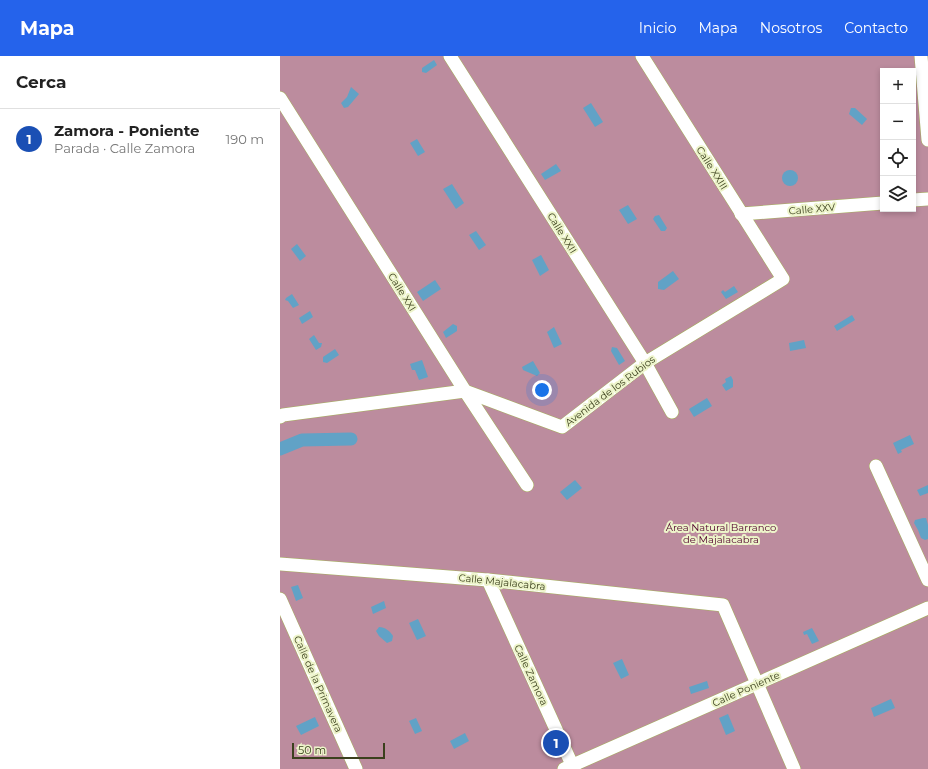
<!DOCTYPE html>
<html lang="es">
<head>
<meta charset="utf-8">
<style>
  :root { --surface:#fff; --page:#f2f2f2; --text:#222; --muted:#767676; --line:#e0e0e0; --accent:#2563eb }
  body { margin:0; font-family:Montserrat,sans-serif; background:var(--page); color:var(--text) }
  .controls { position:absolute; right:12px; top:12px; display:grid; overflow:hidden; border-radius:0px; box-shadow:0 2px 6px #0003 }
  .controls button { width:36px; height:36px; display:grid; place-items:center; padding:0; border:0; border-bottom:1px solid var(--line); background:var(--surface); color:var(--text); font:20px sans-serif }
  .scale { position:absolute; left:12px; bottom:10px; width:93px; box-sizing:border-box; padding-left:4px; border:2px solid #3b401d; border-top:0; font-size:11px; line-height:14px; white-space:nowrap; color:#3b401d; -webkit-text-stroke:3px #edf4ca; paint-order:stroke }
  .you { position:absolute; left:262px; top:334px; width:14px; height:14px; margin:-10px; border:3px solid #fff; border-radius:50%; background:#1a73e8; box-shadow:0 0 0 6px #1a73e833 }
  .badge { display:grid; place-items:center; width:26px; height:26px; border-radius:50%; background:var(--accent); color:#fff; font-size:13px; font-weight:700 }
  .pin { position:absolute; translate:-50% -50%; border:2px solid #fff; box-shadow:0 1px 4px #0006 }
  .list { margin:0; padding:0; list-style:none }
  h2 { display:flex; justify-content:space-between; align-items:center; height:52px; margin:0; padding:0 16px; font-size:17px }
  h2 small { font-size:13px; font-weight:400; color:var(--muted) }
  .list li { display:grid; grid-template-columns:26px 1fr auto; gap:12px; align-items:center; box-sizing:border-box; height:60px; padding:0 16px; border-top:1px solid var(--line) }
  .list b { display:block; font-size:15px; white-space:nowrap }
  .list p { margin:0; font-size:13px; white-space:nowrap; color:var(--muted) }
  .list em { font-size:13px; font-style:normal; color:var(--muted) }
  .icon { flex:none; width:22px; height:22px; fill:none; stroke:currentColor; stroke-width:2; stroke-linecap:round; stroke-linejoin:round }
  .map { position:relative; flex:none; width:648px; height:713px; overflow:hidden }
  header { display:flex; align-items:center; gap:24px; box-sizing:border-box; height:56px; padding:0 20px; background:var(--accent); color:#fff }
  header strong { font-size:19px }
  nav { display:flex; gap:22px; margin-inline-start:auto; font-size:14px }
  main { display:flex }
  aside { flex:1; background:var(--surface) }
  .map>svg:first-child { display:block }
</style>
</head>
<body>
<header>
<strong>Mapa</strong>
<nav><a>Inicio</a><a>Mapa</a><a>Nosotros</a><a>Contacto</a></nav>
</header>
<main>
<aside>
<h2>Cerca<small></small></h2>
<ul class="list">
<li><span class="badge" style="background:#1a4fb4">1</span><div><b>Zamora - Poniente</b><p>Parada · Calle Zamora</p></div><em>190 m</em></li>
</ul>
</aside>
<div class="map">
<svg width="648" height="713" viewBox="0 0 648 713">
  <rect width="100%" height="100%" fill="#ccd782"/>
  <path fill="#bc8c9e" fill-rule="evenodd" d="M0,0H648V713H0ZM603,15H633V153H603Z"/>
  <g fill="#61a2c6">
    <path d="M154,4L157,9L146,17L142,16V12Z"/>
    <path d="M71,31L79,38L68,51L64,52L61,47L67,41Z"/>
    <path d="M311,47L323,66L315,71L303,52Z"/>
    <path d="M571,52H575L587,63L582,69L569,58Z"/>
    <path d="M137,83L145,96L138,100L130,87Z"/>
    <path d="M276,108L281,115L265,124L261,118Z"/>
    <circle cx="510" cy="122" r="8"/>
    <path d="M172,128L184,147L176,153L163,133Z"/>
    <path d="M348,149L357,163L348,168L339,154Z"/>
    <path d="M379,159L387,172L385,175H381L373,163L375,160Z"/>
    <path d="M196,175L206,189L199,194L189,179Z"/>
    <path d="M17,188L26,200L20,205L11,193Z"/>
    <path d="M261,199L269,214L260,220L252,204Z"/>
    <path d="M393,215L399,223L384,234L378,233V226Z"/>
    <path d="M155,224L161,233L143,245L137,236Z"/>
    <path d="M454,230L458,236L446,243L441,236L443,234L445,236Z"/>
    <path d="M12,238L19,249L13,252L8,245L5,244L6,242Z"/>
    <path d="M30,255L33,261L22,268L19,262Z"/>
    <path d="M572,259L575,264L557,275L554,270Z"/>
    <path d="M173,268L177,270V275L166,282L163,276Z"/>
    <path d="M274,271L282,288L274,292L267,276Z"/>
    <path d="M34,279L39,287H42L41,291L36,294L29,283Z"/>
    <path d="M524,284L526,292L510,295L509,287Z"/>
    <path d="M332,291L337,292L345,305L339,309L331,295Z"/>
    <path d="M55,293L59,299L47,307L43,306V301Z"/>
    <path d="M142,304L148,321L139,324L135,314H132L130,308Z"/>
    <path d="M253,305L260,317L257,320L243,314L242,311Z"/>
    <path d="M451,320L453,324V331L446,335L442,329L446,326L445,323Z"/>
    <path d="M427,342L432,350L414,361L409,353Z"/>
    <path d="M630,379L634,388L621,394L622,396L618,398L613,387Z"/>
    <path d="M295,424L302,432L287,444L280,436Z"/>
    <path d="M648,429V437L640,440L637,434Z"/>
    <path d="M643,462H646L648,469V483L645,484L641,482L638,474L634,467L635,464Z"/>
    <path d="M18,529L23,542L16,545L11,531Z"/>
    <path d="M104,545L106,552L93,558L91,551Z"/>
    <path d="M138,563L146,580L137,584L129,567Z"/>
    <path d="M99,571C105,571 110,575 113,580L112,585L107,587L99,580L96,575Z"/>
    <path d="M532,572L539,585L532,588L527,578L524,579L523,576Z"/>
    <path d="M342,603L349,619L341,623L333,607Z"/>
    <path d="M427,625L429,632L411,638L409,631Z"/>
    <path d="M611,643L615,652L594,661L591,652Z"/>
    <path d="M448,658L455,675L446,679L439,662Z"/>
    <path d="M35,661L39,670L21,679L16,670Z"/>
    <path d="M136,662L142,675L135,678L129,665Z"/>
    <path d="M185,677L189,685L174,693L170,685Z"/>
  </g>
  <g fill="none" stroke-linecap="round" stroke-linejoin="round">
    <path stroke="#61a2c6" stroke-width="13" d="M0,393L22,384L71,383"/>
    <g stroke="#a5af5b" stroke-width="14">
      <g id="minor">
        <path d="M170,0L365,307L392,356"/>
        <path d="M641,0L648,84"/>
        <path d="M0,42L185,335L247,429"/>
        <path d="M633,144L648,143"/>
        <path d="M461,158L603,147"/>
        <path d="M0,361L3,359L185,335L282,371L365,307L503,223L362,0"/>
        <path d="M596,410L648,524"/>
        <path d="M0,508L208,524L443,549L514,713"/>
        <path d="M208,524L294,713"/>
        <path d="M0,543L76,713"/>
        <path d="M284,713L648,552"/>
      </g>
    </g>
    <use href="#minor" stroke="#fff" stroke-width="13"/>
  </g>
  <g text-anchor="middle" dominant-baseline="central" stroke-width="4" stroke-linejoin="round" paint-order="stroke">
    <g font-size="10" fill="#3b401d" stroke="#edf4ca">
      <text transform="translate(432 112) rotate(58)">Calle XXIII</text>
      <text transform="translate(532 153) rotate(-5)">Calle XXV</text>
      <text transform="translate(282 177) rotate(58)">Calle XXII</text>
      <text transform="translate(122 236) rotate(58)">Calle XXI</text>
      <text transform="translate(330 335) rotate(-37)">Avenida de los Rubios</text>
      <text transform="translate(222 526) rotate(6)">Calle Majalacabra</text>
      <text transform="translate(251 619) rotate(65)">Calle Zamora</text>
      <text transform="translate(38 628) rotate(66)">Calle de la Primavera</text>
      <text transform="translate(466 633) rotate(-24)">Calle Poniente</text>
    </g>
    <g font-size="10" fill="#50002c" stroke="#edf4ca">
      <text x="441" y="471">Área Natural Barranco<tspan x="441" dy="12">de Majalacabra</tspan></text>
    </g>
  </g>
</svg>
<div class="controls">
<button>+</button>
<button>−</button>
<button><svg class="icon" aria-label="locate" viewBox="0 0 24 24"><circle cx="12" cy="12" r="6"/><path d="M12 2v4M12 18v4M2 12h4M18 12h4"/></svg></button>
<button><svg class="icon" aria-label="layers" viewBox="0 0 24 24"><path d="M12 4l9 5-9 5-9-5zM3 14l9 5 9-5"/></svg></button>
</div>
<div class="scale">50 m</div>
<div class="you"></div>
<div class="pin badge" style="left:276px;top:687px;background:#1a4fb4">1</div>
</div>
</main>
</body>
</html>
